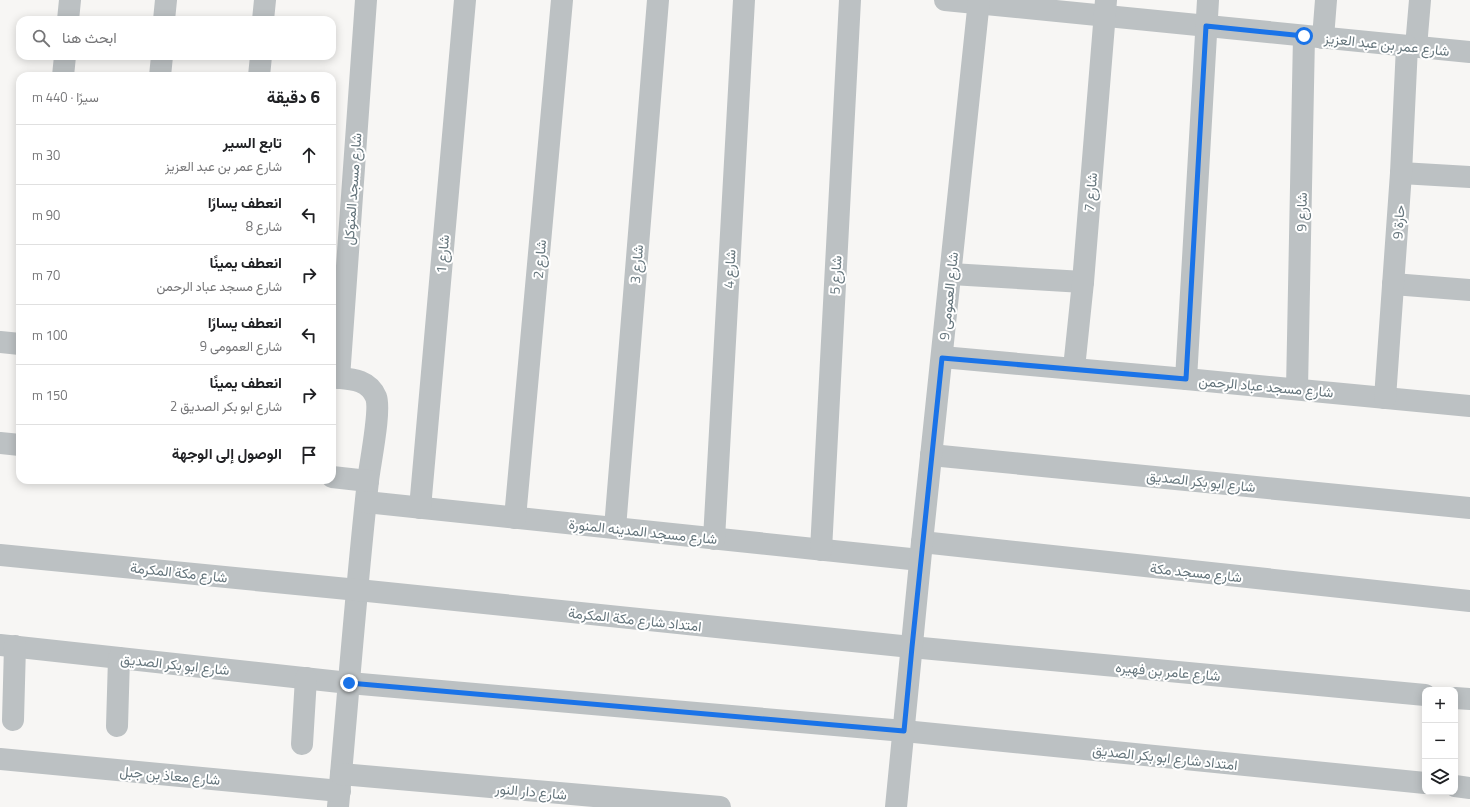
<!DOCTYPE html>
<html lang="ar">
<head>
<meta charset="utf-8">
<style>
  :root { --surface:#fff; --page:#f6f6f6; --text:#202124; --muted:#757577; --line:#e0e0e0 }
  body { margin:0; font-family:"Titillium Web",Vazirmatn,sans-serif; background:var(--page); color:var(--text); direction:rtl }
  .controls { position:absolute; right:12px; bottom:12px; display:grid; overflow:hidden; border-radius:8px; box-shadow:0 2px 10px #0003 }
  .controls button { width:36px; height:36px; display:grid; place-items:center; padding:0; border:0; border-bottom:1px solid var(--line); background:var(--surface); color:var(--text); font:20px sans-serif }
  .stop { position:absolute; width:12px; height:12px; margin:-9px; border:3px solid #1a73e8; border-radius:50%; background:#fff }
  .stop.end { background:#1a73e8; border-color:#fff; box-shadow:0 1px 4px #0008 }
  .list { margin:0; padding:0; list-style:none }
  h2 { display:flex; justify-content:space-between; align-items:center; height:52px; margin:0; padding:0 16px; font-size:17px }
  h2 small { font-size:13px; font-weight:400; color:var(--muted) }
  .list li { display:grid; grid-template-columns:26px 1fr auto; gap:12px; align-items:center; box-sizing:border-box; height:60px; padding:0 16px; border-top:1px solid var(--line) }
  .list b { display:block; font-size:15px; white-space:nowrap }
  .list p { margin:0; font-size:13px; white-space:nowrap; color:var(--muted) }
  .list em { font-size:13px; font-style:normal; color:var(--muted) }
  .icon { flex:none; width:22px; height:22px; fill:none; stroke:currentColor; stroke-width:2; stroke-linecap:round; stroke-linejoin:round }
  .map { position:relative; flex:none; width:1470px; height:807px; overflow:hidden; direction:ltr }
  .search { position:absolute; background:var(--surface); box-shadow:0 2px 10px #0003; left:16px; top:16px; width:320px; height:44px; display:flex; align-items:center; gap:10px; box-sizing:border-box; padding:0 14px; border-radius:12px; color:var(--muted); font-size:15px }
  .panel { position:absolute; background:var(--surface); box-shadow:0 2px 10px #0003; left:16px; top:72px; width:320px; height:412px; border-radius:12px; direction:rtl }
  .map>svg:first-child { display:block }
</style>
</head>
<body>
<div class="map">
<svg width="1470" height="807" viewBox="0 0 1470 807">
  <rect width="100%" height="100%" fill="#f7f6f4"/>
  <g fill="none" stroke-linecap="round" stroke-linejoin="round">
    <g stroke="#bcc1c3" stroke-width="22">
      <path d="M945,0L1470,52"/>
      <path d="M68,20L70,0"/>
      <path d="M164,20L166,0"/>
      <path d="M263,20L265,0"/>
      <path d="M1323,38L1326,0"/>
      <path d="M1416,47L1420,0"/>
      <path d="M63,76L65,56"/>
      <path d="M160,76L162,56"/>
      <path d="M259,76L261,56"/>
      <path d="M1401,173L1470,177"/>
      <path d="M951,274L1083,282"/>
      <path d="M1393,284L1470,290"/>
      <path d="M0,342L20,344"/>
      <path d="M942,357L1186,379L1470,406"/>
      <path d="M1074,368L1083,282L1106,0"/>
      <path d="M332,377C349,379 368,378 376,397C381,410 370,463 368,481C356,589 348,698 338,807"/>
      <path d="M339,378L366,0"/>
      <path d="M1186,379L1208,0"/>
      <path d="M1297,389L1304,36"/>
      <path d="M1385,398L1401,173L1407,46"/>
      <path d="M0,443L20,445"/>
      <path d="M931,455L1470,508"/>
      <path d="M332,477L368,481"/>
      <path d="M366,502L920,560"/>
      <path d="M420,508L465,0"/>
      <path d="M515,518L562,0"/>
      <path d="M615,528L658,0"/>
      <path d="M714,539L744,0"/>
      <path d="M922,542L1470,601"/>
      <path d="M821,550L850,0"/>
      <path d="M0,555L358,590L911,647L1425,695"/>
      <path d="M0,645L349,683L904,731L1425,783"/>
      <path d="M1455,698L1470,699"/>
      <path d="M13,720L15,646"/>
      <path d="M117,726L119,658"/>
      <path d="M302,744L306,678"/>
      <path d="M0,759L340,791"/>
      <path d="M341,774L720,807"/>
      <path d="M1455,786L1470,788"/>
      <path d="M896,807L922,542L979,0"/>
    </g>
  </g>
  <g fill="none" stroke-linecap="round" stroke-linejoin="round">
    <path stroke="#1a73e8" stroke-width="5" d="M349,683L904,731L912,647L942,358L1186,379L1206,26L1304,36"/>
  </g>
  <g text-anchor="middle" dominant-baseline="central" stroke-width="4" stroke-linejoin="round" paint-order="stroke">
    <g font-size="14" fill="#65757c" stroke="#fff">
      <text transform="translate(1387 44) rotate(6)">شارع عمر بن عبد العزيز</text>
      <text transform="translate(352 189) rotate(-86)">شارع مسجد المتوكل</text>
      <text transform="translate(1090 192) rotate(-85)">شارع 7</text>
      <text transform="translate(1301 212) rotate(-89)">شارع 9</text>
      <text transform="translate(1398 222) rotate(-86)">حارة 9</text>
      <text transform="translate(442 254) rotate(-85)">شارع 1</text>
      <text transform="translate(539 259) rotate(-85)">شارع 2</text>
      <text transform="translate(636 264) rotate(-85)">شارع 3</text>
      <text transform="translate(729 269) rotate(-87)">شارع 4</text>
      <text transform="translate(835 275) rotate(-87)">شارع 5</text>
      <text transform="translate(948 296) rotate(-84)">شارع العمومى 9</text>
      <text transform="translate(1266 386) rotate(5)">شارع مسجد عباد الرحمن</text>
      <text transform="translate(1201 481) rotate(6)">شارع ابو بكر الصديق</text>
      <text transform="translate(643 531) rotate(6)">شارع مسجد المدينه المنورة</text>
      <text transform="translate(179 572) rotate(6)">شارع مكة المكرمة</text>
      <text transform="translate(1196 572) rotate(6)">شارع مسجد مكة</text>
      <text transform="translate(635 619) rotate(6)">امتداد شارع مكة المكرمة</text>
      <text transform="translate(175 664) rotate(6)">شارع ابو بكر الصديق</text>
      <text transform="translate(1168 671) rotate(5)">شارع عامر بن فهيره</text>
      <text transform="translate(1165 757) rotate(6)">امتداد شارع ابو بكر الصديق</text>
      <text transform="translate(170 775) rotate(5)">شارع معاذ بن جبل</text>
      <text transform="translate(531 791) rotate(5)">شارع دار النور</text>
    </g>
  </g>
</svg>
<div class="controls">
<button>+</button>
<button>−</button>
<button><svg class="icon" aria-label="layers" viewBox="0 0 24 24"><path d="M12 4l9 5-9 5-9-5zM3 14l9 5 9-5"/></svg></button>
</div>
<div class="stop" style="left:1304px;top:36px"></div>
<div class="stop end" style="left:349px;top:683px"></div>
<div class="search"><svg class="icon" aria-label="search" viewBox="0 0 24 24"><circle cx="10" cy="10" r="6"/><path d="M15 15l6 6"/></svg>ابحث هنا</div>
<section class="panel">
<h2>6 دقيقة<small>سيرًا · 440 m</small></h2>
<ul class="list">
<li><svg class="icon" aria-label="ahead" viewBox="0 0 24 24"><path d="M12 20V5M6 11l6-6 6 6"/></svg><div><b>تابع السير</b><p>شارع عمر بن عبد العزيز</p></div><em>30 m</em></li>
<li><svg class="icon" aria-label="left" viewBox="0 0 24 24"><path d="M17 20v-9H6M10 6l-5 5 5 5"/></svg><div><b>انعطف يسارًا</b><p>شارع 8</p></div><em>90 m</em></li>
<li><svg class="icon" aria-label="right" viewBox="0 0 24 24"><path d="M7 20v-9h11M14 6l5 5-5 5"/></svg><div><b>انعطف يمينًا</b><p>شارع مسجد عباد الرحمن</p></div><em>70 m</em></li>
<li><svg class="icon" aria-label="left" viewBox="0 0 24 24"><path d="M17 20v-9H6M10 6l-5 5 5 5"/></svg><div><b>انعطف يسارًا</b><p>شارع العمومى 9</p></div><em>100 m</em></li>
<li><svg class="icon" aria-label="right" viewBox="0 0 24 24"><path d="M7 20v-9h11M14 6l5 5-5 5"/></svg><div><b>انعطف يمينًا</b><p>شارع ابو بكر الصديق 2</p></div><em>150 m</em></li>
<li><svg class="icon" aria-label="arrive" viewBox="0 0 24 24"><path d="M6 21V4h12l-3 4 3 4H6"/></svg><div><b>الوصول إلى الوجهة</b></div></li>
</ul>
</section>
</div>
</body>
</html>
